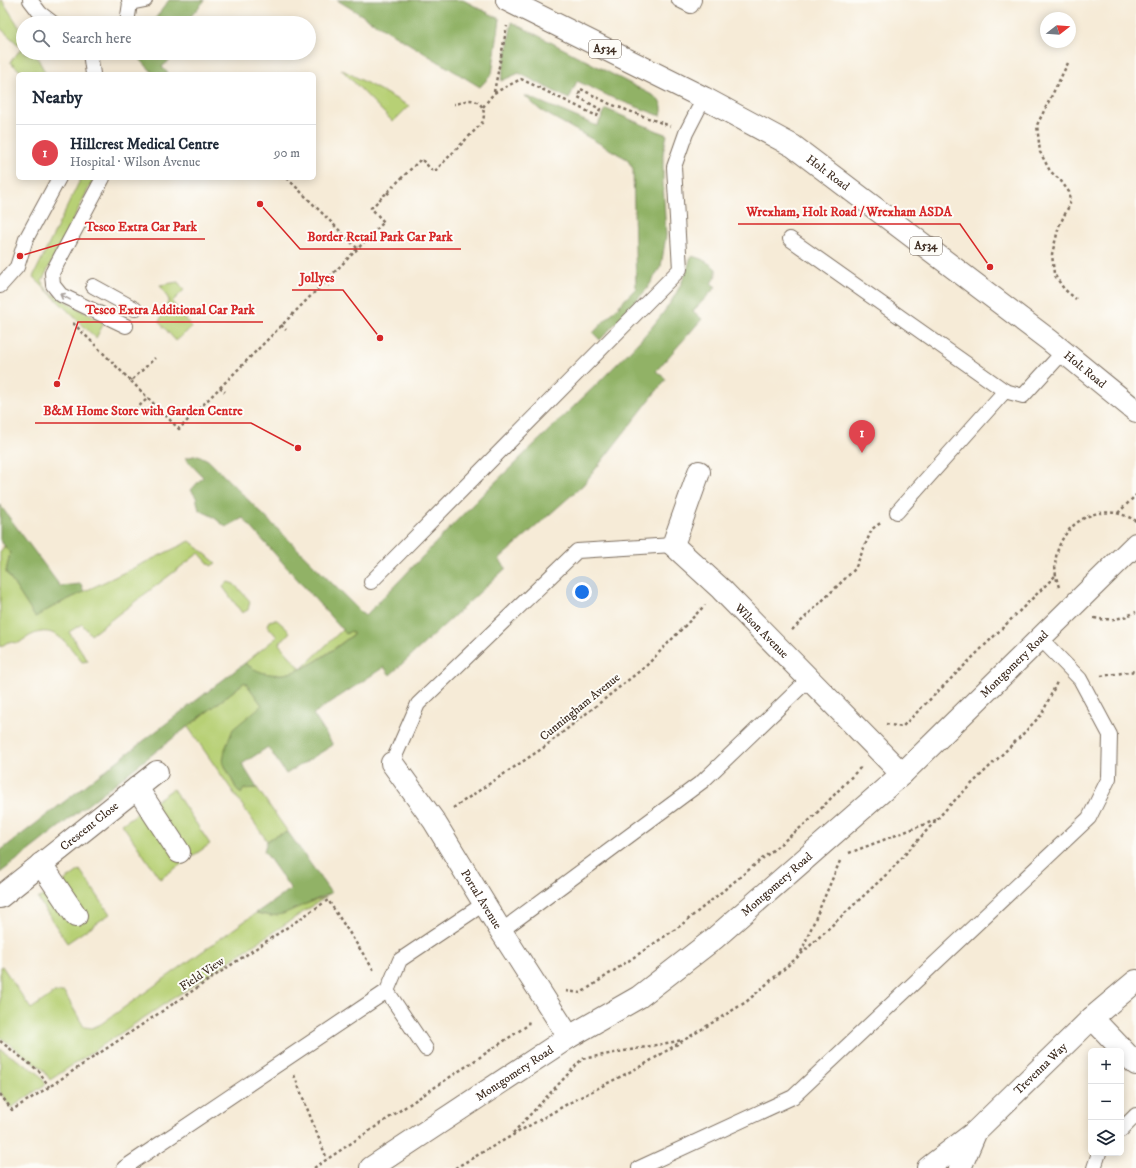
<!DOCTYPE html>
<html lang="en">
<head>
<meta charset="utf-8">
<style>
  :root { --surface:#fff; --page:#f2f2f3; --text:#1f2937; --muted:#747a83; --line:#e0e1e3; --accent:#d1495b }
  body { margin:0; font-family:"IM FELL DW Pica",serif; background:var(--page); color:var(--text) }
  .controls { position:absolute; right:12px; bottom:12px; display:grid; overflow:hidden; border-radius:6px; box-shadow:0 2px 10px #0003 }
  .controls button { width:36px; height:36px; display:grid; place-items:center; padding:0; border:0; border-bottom:1px solid var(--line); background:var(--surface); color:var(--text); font:20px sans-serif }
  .compass { position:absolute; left:1040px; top:12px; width:36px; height:36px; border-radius:50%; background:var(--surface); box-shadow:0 2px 10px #0003; rotate:73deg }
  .you { position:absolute; left:582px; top:592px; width:14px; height:14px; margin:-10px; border:3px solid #fff; border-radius:50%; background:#1a73e8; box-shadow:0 0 0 6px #1a73e833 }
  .badge { display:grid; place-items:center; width:26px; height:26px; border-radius:50%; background:var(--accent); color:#fff; font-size:13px; font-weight:700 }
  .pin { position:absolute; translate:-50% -33px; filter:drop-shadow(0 1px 2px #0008) }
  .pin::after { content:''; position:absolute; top:21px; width:14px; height:12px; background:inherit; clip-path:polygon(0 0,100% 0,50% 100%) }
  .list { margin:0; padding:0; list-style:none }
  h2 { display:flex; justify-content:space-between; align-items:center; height:52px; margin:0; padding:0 16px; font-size:17px }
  h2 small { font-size:13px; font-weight:400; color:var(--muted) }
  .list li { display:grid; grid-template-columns:26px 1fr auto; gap:12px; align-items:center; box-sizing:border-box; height:56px; padding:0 16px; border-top:1px solid var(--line) }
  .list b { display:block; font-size:15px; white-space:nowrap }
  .list p { margin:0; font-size:13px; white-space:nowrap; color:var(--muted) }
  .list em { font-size:13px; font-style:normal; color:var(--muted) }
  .icon { flex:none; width:22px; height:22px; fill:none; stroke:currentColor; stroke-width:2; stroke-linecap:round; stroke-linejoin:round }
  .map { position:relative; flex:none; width:1136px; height:1168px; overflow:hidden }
  .search { position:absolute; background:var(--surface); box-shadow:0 2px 10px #0003; left:16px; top:16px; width:300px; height:44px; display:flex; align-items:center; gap:10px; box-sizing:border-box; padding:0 14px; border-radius:22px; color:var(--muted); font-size:15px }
  .panel { position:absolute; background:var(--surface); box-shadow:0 2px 10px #0003; left:16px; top:72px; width:300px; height:108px; border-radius:6px }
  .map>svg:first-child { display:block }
</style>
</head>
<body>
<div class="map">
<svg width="1136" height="1168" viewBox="0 0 1136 1168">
  <rect width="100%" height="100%" fill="#fdfcf7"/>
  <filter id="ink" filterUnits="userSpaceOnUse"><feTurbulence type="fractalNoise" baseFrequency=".025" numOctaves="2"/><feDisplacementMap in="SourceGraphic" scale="8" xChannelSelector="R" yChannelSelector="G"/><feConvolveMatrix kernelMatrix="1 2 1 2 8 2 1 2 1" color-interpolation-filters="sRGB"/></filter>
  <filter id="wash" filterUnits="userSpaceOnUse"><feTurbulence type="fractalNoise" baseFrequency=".012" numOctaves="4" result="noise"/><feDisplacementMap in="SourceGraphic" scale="16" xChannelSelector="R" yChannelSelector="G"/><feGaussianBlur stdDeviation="0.9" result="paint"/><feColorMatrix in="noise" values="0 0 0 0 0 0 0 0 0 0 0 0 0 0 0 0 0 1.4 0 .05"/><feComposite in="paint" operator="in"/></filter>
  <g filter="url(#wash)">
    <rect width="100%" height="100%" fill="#f6ebd7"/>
    <g fill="#b7d075" stroke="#797d4a">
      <path d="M0,0H2L23,33V53H35L46,74H24L10,62L22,48L0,28Z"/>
      <path d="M341,69L409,106L393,122Z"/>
      <path d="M81,178H94L42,281L44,286L49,292L104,323L96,338L33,277Z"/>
      <path d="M178,282L184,290L172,302L192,327L176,341L159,322L169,300L160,285Z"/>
      <path d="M190,541L216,563L211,566L199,553L91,635L82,624L69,632L88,661L82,662C62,637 50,619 19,643L8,642L0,647V553L4,546L10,553L6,572L35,617L58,604Z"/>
      <path d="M228,582L234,584L250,601L248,610L242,613L223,587Z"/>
      <path d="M273,620H277L290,632L279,644L301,669L342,630L346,634L351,630L354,634C322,656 284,694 245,663L277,637L267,625L269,621Z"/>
      <path d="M245,682L262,705L223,762L236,788L241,793L244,789L257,788L288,832L275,836L267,841L188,727Z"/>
      <path d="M173,789L210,844L160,879L122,824Z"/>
      <path d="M80,870L110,914L67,943L38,899Z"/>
      <path d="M326,897L50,1080L43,1069L0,1037V967L2,966L31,1009L54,993L64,992L84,1027L92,1028L101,1024L256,913L271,916Z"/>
      <path d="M0,1049L38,1073L46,1084L11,1108L0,1092Z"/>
    </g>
    <g fill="#91b266" stroke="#666e42">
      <path d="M169,0H205L185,23H152Z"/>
      <path d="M337,0H463L500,19L492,74L480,87Z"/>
      <path d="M512,22L654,96C661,102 664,106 661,116L613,98L577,81L569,99L519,73L501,81Z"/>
      <path d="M135,53H171L174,56L162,67L169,74H154L139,58Z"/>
      <path d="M524,95L597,126L606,109L667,135L663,153V183L666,236L661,266L647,289L600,340L593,333L636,288L633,169L627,159L540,110Z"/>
      <path d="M691,256C701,258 708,262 716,269V277L711,283L716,287L693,311L702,319L656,371L666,379L583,485L499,559L506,568L390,675L384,667L313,714L333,745L286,774L268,747L242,764L257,788L244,789L241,794L236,788L223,762L225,749L233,729L262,705L245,682L0,873V851L245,663C283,693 323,657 354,634L351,631L346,634L243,518L226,527L212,516L199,510L196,497L191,490L203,477L185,458L198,455L208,460L365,616C405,576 443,534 483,494C521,457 560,420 598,383C634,346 679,308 691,256Z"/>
      <path d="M0,505L60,586L81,584L84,592L58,604L35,617L6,572L10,553L0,540Z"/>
      <path d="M288,832L331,893L283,914L271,916L256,913L291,889L264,851L267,841L275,836Z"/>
    </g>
  </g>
  <g filter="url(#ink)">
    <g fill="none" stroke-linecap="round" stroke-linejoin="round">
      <g stroke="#7c6e5f" stroke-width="16">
        <g id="service">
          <path d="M30,0L40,13L53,23"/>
          <path d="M679,0L691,6L694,0"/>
          <path d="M130,3L145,0"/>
          <path d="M127,23L130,3L129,0"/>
          <path d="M90,53L93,74"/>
          <path d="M103,178L52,273L53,285L61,295L126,326"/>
          <path d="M790,239L1005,391"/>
          <path d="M0,286L17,267L26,239L59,178"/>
          <path d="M93,286L135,309"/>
          <path d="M897,512L1005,391L1023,396L1064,351"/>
          <path d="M371,582L680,269L674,167L686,133L704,98"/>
          <path d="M392,763L418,704L577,551L673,545"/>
          <path d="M501,931L703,781L809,679"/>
          <path d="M387,991L426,1049"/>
          <path d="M1121,1130L1136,1115"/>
          <path d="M124,1168L387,991L400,960L485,903"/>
          <path d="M639,1168L793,1097L1089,818L1109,778L1110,735L1080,679L1041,639"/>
          <path d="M1094,1168L1099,1153"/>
        </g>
      </g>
      <g stroke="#7c6e5f" stroke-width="24">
        <g id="minor">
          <path id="s1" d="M699,472L673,545L721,589L902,774"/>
          <path id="s2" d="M392,763L434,821L501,931L569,1037"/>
          <path d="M137,788L179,852"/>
          <path d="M41,864L76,916"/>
          <path id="s3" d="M0,897L157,772"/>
          <path d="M1092,1018L1136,1064"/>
          <path d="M928,1168L975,1132"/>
          <path id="s4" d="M960,1168L976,1131L1092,1018L1136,981"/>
        </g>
      </g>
      <g stroke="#7c6e5f" stroke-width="24">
        <g id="tertiary">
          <path id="s5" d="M371,1168L569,1037L639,997L715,938L902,774L1136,544"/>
        </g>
      </g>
      <g stroke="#7c6e5f" stroke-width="24">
        <g id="primary">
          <path id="s6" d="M507,0L704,98L793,146L1049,340L1136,411"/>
        </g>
      </g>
      <g stroke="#7c6e5f" stroke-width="2.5" stroke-dasharray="3 3" stroke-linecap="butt">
        <path d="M1068,63L1037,125L1040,152L1050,171L1061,181L1069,192L1070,204L1059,226L1052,254L1054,274L1064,289L1076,299"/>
        <path d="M494,92L507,26"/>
        <path d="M483,107L494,93L521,79L597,116L600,109L578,97L581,89L610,104L670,126"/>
        <path d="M287,178L357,248"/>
        <path d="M387,192L390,195"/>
        <path d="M324,282L329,286"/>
        <path d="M73,323L131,381L155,358"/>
        <path d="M281,325L286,330"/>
        <path d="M131,381L179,429L384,222L371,208L421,159L434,172L482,123C487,112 482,100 469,100C463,101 459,104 454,104"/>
        <path d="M220,387L225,392"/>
        <path d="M135,410L148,398"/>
        <path d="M1118,513L1136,495"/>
        <path d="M1059,587C1041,538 1091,493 1136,521"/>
        <path d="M1094,618C1111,621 1121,619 1136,612"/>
        <path d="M792,630L855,569L872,529L882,522"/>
        <path d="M1101,676L1136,671"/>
        <path d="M886,724L902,727L1055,576"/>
        <path d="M453,808L543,748L646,666L705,605"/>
        <path d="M849,853L936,820"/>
        <path d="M801,952L840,861"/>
        <path d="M566,991L581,993L680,926L811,819L860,768V765"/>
        <path d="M0,1041L39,1071L49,1087"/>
        <path d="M294,1075L327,1159"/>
        <path d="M0,1094L12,1110L49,1087L328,900L375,972"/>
        <path d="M513,1133L582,1059L683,1040"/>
        <path d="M314,1168L528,1025L529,1019"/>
        <path d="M455,1168L571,1102L645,1064L746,1002L800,955L888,873L950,805L1021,736L1042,714L1057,682"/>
      </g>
      <use href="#service" stroke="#fff" stroke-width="14"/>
      <use href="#minor" stroke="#fff" stroke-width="22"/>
      <use href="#tertiary" stroke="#fff" stroke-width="22"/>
      <use href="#primary" stroke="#fff" stroke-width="22"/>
    </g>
    <defs><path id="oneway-shaft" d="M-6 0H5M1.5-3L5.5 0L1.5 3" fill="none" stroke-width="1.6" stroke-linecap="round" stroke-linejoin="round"/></defs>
    <use stroke="#a79f9a" href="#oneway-shaft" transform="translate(65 297) rotate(-151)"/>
  </g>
  <g text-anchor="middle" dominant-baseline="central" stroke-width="4" stroke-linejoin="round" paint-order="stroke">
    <g fill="#fdfcf7" stroke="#75695f" stroke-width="1">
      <rect x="589" y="40" width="32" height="18" rx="3"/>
      <rect x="910" y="237" width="32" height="18" rx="3"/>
    </g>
    <g font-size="11" font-weight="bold" fill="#3b2a1e">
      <text x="605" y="49">A534</text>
      <text x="926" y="246">A534</text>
    </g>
    <g font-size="12" fill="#3b2a1e" stroke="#fdfcf7">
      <text stroke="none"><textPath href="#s6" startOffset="365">Holt Road</textPath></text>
      <text stroke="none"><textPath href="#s6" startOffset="689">Holt Road</textPath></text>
      <text stroke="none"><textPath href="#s1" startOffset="201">Wilson Avenue</textPath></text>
      <text stroke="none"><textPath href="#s5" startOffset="820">Montgomery Road</textPath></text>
      <text transform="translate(580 707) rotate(-39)">Cunningham Avenue</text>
      <text stroke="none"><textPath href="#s3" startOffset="114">Crescent Close</textPath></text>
      <text stroke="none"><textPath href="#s5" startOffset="496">Montgomery Road</textPath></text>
      <text stroke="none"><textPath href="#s2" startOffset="163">Portal Avenue</textPath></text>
      <text transform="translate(202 974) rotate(-34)">Field View</text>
      <text stroke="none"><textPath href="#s4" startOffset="130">Trevenna Way</textPath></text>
      <text stroke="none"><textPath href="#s5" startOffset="172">Montgomery Road</textPath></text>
    </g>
  </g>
  <path fill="none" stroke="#d62828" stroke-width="1.5" d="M990 267L960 224H738M20 256L77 239H205M260 204L300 249H461M380 338L343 290H292M57 384L78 322H263M298 448L251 423H35"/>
  <g fill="#d62828" stroke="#fdfcf7" stroke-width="1.5">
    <circle cx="990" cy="267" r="4"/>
    <circle cx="20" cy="256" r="4"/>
    <circle cx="260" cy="204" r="4"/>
    <circle cx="380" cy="338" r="4"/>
    <circle cx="57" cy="384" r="4"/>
    <circle cx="298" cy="448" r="4"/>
  </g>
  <g font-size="13" text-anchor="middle" font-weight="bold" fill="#d62828" stroke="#fdfcf7" stroke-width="4" stroke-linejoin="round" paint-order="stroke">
    <text x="849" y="216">Wrexham, Holt Road / Wrexham ASDA</text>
    <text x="141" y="231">Tesco Extra Car Park</text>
    <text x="380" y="241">Border Retail Park Car Park</text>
    <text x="317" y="282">Jollyes</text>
    <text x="170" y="314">Tesco Extra Additional Car Park</text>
    <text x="143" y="415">B&amp;M Home Store with Garden Centre</text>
  </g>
</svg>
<div class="controls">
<button>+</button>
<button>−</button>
<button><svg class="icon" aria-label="layers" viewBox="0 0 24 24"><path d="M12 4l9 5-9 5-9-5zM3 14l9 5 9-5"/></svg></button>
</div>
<svg class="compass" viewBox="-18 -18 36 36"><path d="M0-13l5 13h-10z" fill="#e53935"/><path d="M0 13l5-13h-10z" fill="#747a83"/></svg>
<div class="you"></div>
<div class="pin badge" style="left:862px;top:453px;background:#e0444e">1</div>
<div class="search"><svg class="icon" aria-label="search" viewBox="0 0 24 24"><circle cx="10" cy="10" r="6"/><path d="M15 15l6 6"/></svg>Search here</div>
<section class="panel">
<h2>Nearby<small></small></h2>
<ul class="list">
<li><span class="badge" style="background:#e0444e">1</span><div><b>Hillcrest Medical Centre</b><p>Hospital · Wilson Avenue</p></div><em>90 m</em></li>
</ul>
</section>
</div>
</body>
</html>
